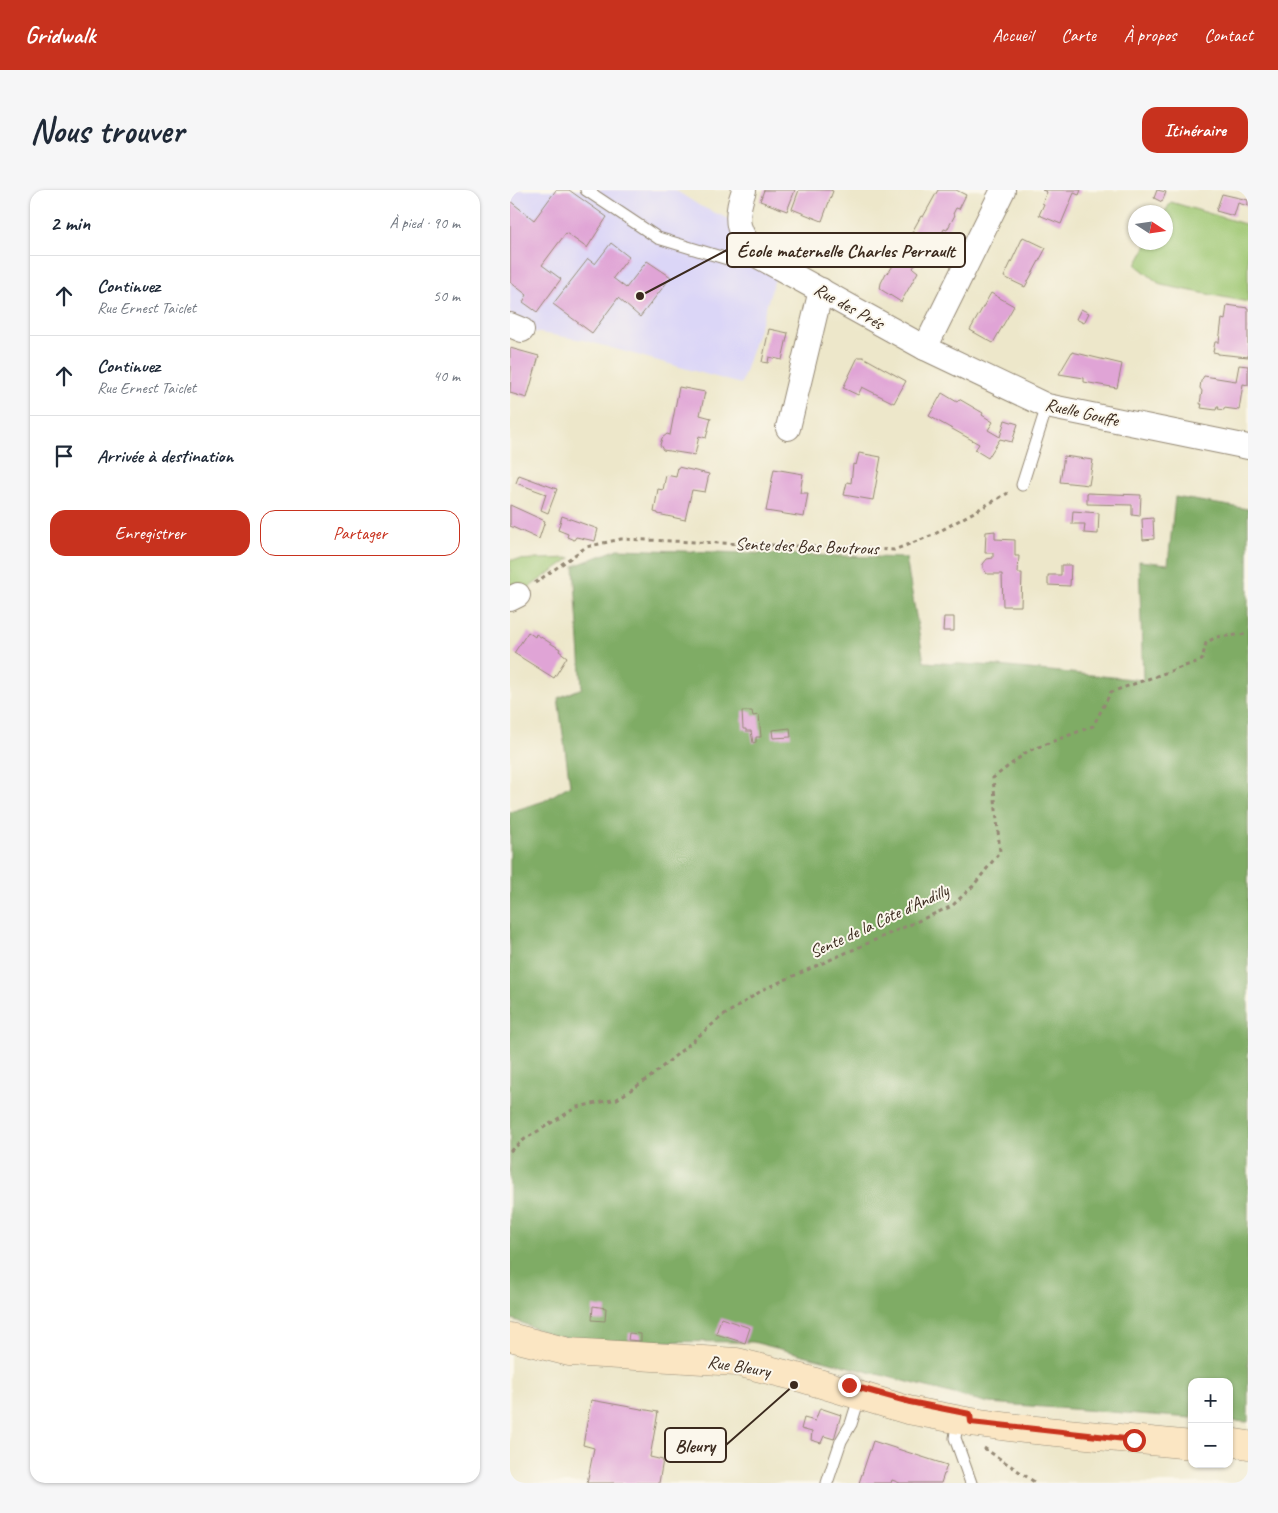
<!DOCTYPE html>
<html lang="fr">
<head>
<meta charset="utf-8">
<style>
  :root { --surface:#fff; --page:#f6f6f7; --text:#1f2937; --muted:#747a83; --line:#e0e1e3; --accent:#c8321e }
  body { margin:0; font-family:Caveat,sans-serif; background:var(--page); color:var(--text) }
  .controls { position:absolute; right:15px; bottom:15px; display:grid; overflow:hidden; border-radius:10px; box-shadow:0 1px 4px #0004 }
  .controls button { width:45px; height:45px; display:grid; place-items:center; padding:0; border:0; border-bottom:1px solid var(--line); background:var(--surface); color:var(--text); font:25px sans-serif }
  .compass { position:absolute; left:618px; top:15px; width:45px; height:45px; border-radius:50%; background:var(--surface); box-shadow:0 1px 4px #0004; rotate:102deg }
  .stop { position:absolute; width:15px; height:15px; margin:-11px; border:4px solid #c8321e; border-radius:50%; background:#fff }
  .stop.end { background:#c8321e; border-color:#fff; box-shadow:0 1px 5px #0008 }
  .list { margin:0; padding:0; list-style:none }
  h2 { display:flex; justify-content:space-between; align-items:center; height:65px; margin:0; padding:0 20px; font-size:21px }
  h2 small { font-size:16px; font-weight:400; color:var(--muted) }
  .list li { display:grid; grid-template-columns:32px 1fr auto; gap:15px; align-items:center; box-sizing:border-box; height:80px; padding:0 20px; border-top:1px solid var(--line) }
  .list b { display:block; font-size:19px; white-space:nowrap }
  .list p { margin:0; font-size:16px; white-space:nowrap; color:var(--muted) }
  .list em { font-size:16px; font-style:normal; color:var(--muted) }
  .actions { display:flex; gap:10px; padding:15px 20px }
  .actions a { flex:1; padding:11px 0; border:1px solid var(--accent); border-radius:15px; text-align:center; font-size:18px; color:var(--accent) }
  .actions .main { background:var(--accent); color:#fff }
  .icon { flex:none; width:28px; height:28px; fill:none; stroke:currentColor; stroke-width:2; stroke-linecap:round; stroke-linejoin:round }
  .map { position:relative; flex:none; width:738px; height:1293px; overflow:hidden; border-radius:15px }
  header { display:flex; align-items:center; gap:30px; box-sizing:border-box; height:70px; padding:0 25px; background:var(--accent); color:#fff }
  header strong { font-size:24px }
  nav { display:flex; gap:28px; margin-inline-start:auto; font-size:18px }
  .intro { display:flex; align-items:center; justify-content:space-between; box-sizing:border-box; height:120px; padding:0 30px }
  h1 { margin:0; font-size:35px }
  .button { padding:12px 22px; border-radius:15px; background:var(--accent); color:#fff; font-size:18px; font-weight:700 }
  main { display:flex; gap:30px; padding:0 30px }
  aside { flex:1; background:var(--surface); border-radius:15px; box-shadow:0 1px 4px #0004 }
  .map>svg:first-child { display:block }
</style>
</head>
<body>
<header>
<strong>Gridwalk</strong>
<nav><a>Accueil</a><a>Carte</a><a>À propos</a><a>Contact</a></nav>
</header>
<div class="intro"><h1>Nous trouver</h1><a class="button">Itinéraire</a></div>
<main>
<aside>
<h2>2 min<small>À pied · 90 m</small></h2>
<ul class="list">
<li><svg class="icon" aria-label="ahead" viewBox="0 0 24 24"><path d="M12 20V5M6 11l6-6 6 6"/></svg><div><b>Continuez</b><p>Rue Ernest Taiclet</p></div><em>50 m</em></li>
<li><svg class="icon" aria-label="ahead" viewBox="0 0 24 24"><path d="M12 20V5M6 11l6-6 6 6"/></svg><div><b>Continuez</b><p>Rue Ernest Taiclet</p></div><em>40 m</em></li>
<li><svg class="icon" aria-label="arrive" viewBox="0 0 24 24"><path d="M6 21V4h12l-3 4 3 4H6"/></svg><div><b>Arrivée à destination</b></div></li>
</ul>
<div class="actions"><a class="main">Enregistrer</a><a>Partager</a></div>
</aside>
<div class="map">
<svg width="738" height="1293" viewBox="0 0 738 1293">
  <rect width="100%" height="100%" fill="#fbf7ec"/>
  <filter id="ink" filterUnits="userSpaceOnUse"><feTurbulence type="fractalNoise" baseFrequency=".02" numOctaves="2"/><feDisplacementMap in="SourceGraphic" scale="10" xChannelSelector="R" yChannelSelector="G"/><feConvolveMatrix kernelMatrix="1 2 1 2 8 2 1 2 1" color-interpolation-filters="sRGB"/></filter>
  <filter id="wash" filterUnits="userSpaceOnUse"><feTurbulence type="fractalNoise" baseFrequency=".0096" numOctaves="4" result="noise"/><feDisplacementMap in="SourceGraphic" scale="20" xChannelSelector="R" yChannelSelector="G"/><feGaussianBlur stdDeviation="1.12" result="paint"/><feColorMatrix in="noise" values="0 0 0 0 0 0 0 0 0 0 0 0 0 0 0 0 0 1.4 0 .05"/><feComposite in="paint" operator="in"/></filter>
  <g filter="url(#wash)">
    <rect width="100%" height="100%" fill="#ede7ca"/>
    <path fill="#dbd6f7" d="M0,0H165L190,16L228,33L269,77L231,194L73,150L12,140L0,135Z"/>
    <g fill="#9fc773" stroke="#6d7848">
      <path d="M661,12L738,35V112L651,95L626,75L638,53L656,52L655,22Z"/>
      <path d="M61,368L8,405L0,409V370Z"/>
    </g>
    <path fill="#7fac65" stroke="#5d6b42" d="M665,307L738,319V1232L719,1231V1192H682V1228L479,1213L243,1152L89,1151L43,1146L0,1128V622L34,611L60,595L48,508L72,498L64,376L108,359L396,368L414,472L488,476L633,490L629,371L658,374Z"/>
    <g id="blocks">
      <g fill="#e0a4d6">
        <path d="M46,0H59L97,27L77,58L56,43L32,75L51,89L27,122L13,112L17,105L0,92V11L24,30Z"/>
        <path d="M254,0H285L277,21L250,11Z"/>
        <path d="M289,0H320L323,1L312,31L282,19Z"/>
        <path d="M428,0H446L456,5L449,19L446,18L443,24L445,25L437,40L434,39L425,57L401,44L411,26L413,27Z"/>
        <path d="M532,0H571L569,5L564,3L551,34L529,25L534,14L532,13L537,2Z"/>
        <path d="M647,0L656,2L652,12L644,8Z"/>
        <path d="M712,4L738,10V16L728,13L724,26L706,21Z"/>
        <path d="M513,47L536,58L515,97L494,87Z"/>
        <path d="M101,53L119,67L103,88L116,98L137,71L161,87L130,127L108,108L82,143L43,114L78,69L85,74Z"/>
        <path d="M393,59L409,68L403,78L408,82L391,112L370,99L371,93L376,83L379,82Z"/>
        <path d="M481,103L504,116L483,153L460,140Z"/>
        <path d="M717,115L738,118V167L708,164V163L703,162L705,152H709L712,129L715,130Z"/>
        <path d="M571,119L579,123L574,133L566,129Z"/>
        <path d="M259,139L278,143L272,170L259,167L258,173L252,172Z"/>
        <path d="M0,158L29,166L17,208L0,203L1,176H0Z"/>
        <path d="M562,162L612,174L607,198L574,192V188L549,184Z"/>
        <path d="M348,167H353L396,191L384,213L352,197L348,205L333,198Z"/>
        <path d="M729,175L738,176V195L733,194L729,220L714,218V220L708,219L709,217H707L706,220L691,218L692,214H690L692,201L690,198L691,191L694,186L726,191Z"/>
        <path d="M169,197L195,202L190,225L201,228L196,248L189,246L185,265L153,260L150,255L152,248L157,244L160,245Z"/>
        <path d="M432,203L447,212L449,209L473,223L472,225L483,232L478,240L490,247L495,230L508,234L502,252L490,249L478,268L465,260L469,254L419,226Z"/>
        <path d="M349,263L371,267L363,310L334,305L337,292L341,293L343,274L346,275Z"/>
        <path d="M554,266L583,270L579,295L550,292Z"/>
        <path d="M168,277L199,284L195,302L182,300L175,330L148,324V323L144,322L148,299L153,300L156,285L166,287Z"/>
        <path d="M264,279L293,284L290,303H298L294,327L256,321Z"/>
        <path d="M9,285L47,299L38,323L31,320L36,304L6,293Z"/>
        <path d="M577,303L631,305L630,326L622,325V315L577,314Z"/>
        <path d="M0,315L35,331L29,349L0,336Z"/>
        <path d="M563,321L589,323L588,344L574,343L575,334H562Z"/>
        <path d="M52,326L88,339L85,351L66,347L64,350L57,347L58,344L48,340Z"/>
        <path d="M643,328L644,349L633,350L632,329Z"/>
        <path d="M485,341V349L505,350V366H509L508,383H512L511,416H493L492,384H477L473,378V374L477,369L483,368V363H475L476,342Z"/>
        <path d="M551,375H561L560,396L538,395V385H551Z"/>
        <path d="M434,427H444V441H433Z"/>
        <path d="M18,442L25,447L26,444L50,459L49,461L57,467L44,488L4,463Z"/>
        <path d="M232,521H242L243,526L249,525L251,547H246V552L243,553L241,541H236V539H233Z"/>
        <path d="M280,538L281,547L263,548L262,540Z"/>
        <path d="M83,1116L96,1118L95,1131L82,1130Z"/>
        <path d="M211,1128L240,1138L235,1153L206,1144Z"/>
        <path d="M119,1143L131,1144V1151L118,1150Z"/>
        <path d="M81,1210L148,1222L140,1267L153,1270L149,1293H77L84,1258L73,1255Z"/>
        <path d="M310,1218L331,1225L324,1249L314,1246L311,1253L301,1250L302,1242L291,1239L294,1228L305,1231Z"/>
        <path d="M363,1251L437,1275L431,1293H390L382,1290L381,1293H349Z"/>
      </g>
    </g>
  </g>
  <g filter="url(#ink)">
    <use href="#blocks" fill-opacity="0" stroke="#948874" stroke-width="1"/>
    <g fill="none" stroke-linecap="round" stroke-linejoin="round">
      <g stroke="#948874" stroke-width="13">
        <g id="lane">
          <path d="M76,0L148,48L224,71L246,62"/>
          <path d="M512,295L537,216"/>
          <path d="M448,1229L445,1248L461,1293"/>
          <path d="M317,1293L331,1251L341,1234L350,1205"/>
        </g>
      </g>
      <g stroke="#948874" stroke-width="26">
        <g id="street">
          <path d="M234,0C223,31 227,44 250,67L415,158L537,216L738,257"/>
          <path d="M0,135L12,140"/>
          <path d="M415,158L493,0"/>
          <path d="M278,238L311,100"/>
          <path d="M0,409L8,405"/>
        </g>
      </g>
      <g stroke="#948874" stroke-width="29">
        <g id="secondary">
          <path d="M0,1147L59,1162L227,1172L295,1189L398,1220L461,1232L515,1239L682,1255"/>
          <path d="M719,1252L738,1255"/>
        </g>
      </g>
      <g stroke="#948874" stroke-width="3" stroke-dasharray="4 4" stroke-linecap="butt">
        <path d="M25,393L76,357L111,349L384,360L423,345L498,303"/>
        <path d="M0,961L15,949L67,917L107,909L139,888L210,828L254,799L442,716L463,696L490,662L483,588L518,561L583,536L601,502L692,470L696,453L706,447L738,444"/>
        <path d="M474,1258L526,1293"/>
      </g>
      <use href="#lane" stroke="#fff" stroke-width="11"/>
      <use href="#street" stroke="#fff" stroke-width="24"/>
      <use href="#secondary" stroke="#fbe6c3" stroke-width="28"/>
    </g>
  </g>
  <g fill="none" stroke-linecap="round" stroke-linejoin="round" filter="url(#ink)">
    <path stroke="#c8321e" stroke-width="6" d="M339,1195L400,1212L460,1224L461,1232L624,1250"/>
  </g>
  <g text-anchor="middle" dominant-baseline="central" stroke-width="4" stroke-linejoin="round" paint-order="stroke">
    <g font-size="18" fill="#3b2a1e" stroke="#fbf7ec">
      <text transform="translate(339 116) rotate(29)">Rue des Prés</text>
      <text transform="translate(572 222) rotate(13)">Ruelle Gouffe</text>
      <text transform="translate(297 356) rotate(2)">Sente des Bas Boutrous</text>
      <text transform="translate(369 731) rotate(-25)">Sente de la Côte d'Andilly</text>
      <text transform="translate(229 1176) rotate(9)">Rue Bleury</text>
    </g>
  </g>
  <path fill="none" stroke="#3b2a1e" stroke-width="2" d="M130 106L217 60M284 1195L216 1255"/>
  <g fill="#3b2a1e" stroke="#fbf7ec" stroke-width="2">
    <circle cx="130" cy="106" r="5"/>
    <circle cx="284" cy="1195" r="5"/>
  </g>
  <g fill="#fbf7ec" stroke="#3b2a1e" stroke-width="2">
    <rect x="217" y="43" width="238" height="34" rx="5"/>
    <rect x="155" y="1238" width="61" height="34" rx="5"/>
  </g>
  <g font-size="19" text-anchor="middle" font-weight="bold" fill="#3b2a1e">
    <text x="336" y="67">École maternelle Charles Perrault</text>
    <text x="185" y="1262">Bleury</text>
  </g>
</svg>
<div class="controls">
<button>+</button>
<button>−</button>
</div>
<svg class="compass" viewBox="-18 -18 36 36"><path d="M0-13l5 13h-10z" fill="#e53935"/><path d="M0 13l5-13h-10z" fill="#747a83"/></svg>
<div class="stop" style="left:624px;top:1250px"></div>
<div class="stop end" style="left:339px;top:1195px"></div>
</div>
</main>
</body>
</html>
